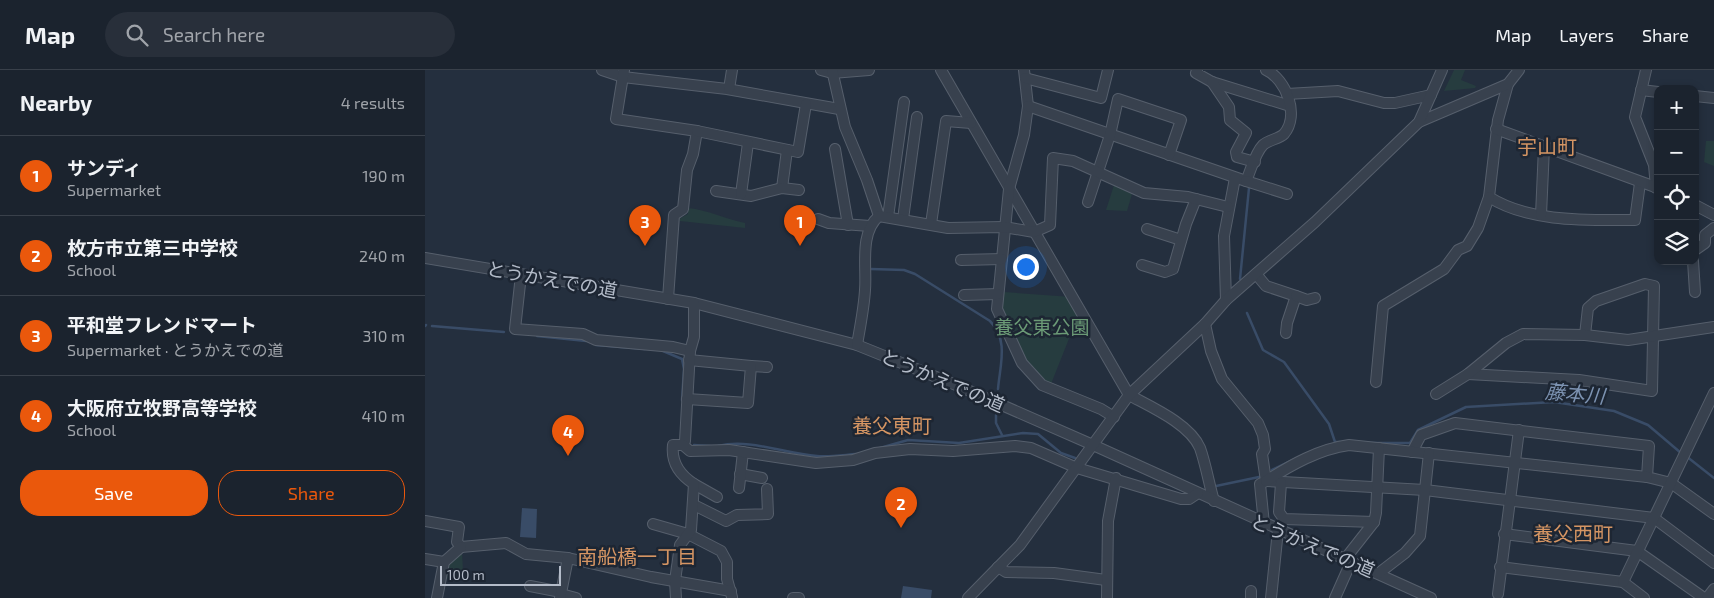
<!DOCTYPE html>
<html lang="en">
<head>
<meta charset="utf-8">
<style>
  :root { --surface:#1b232e; --page:#282f3a; --text:#f1f3f6; --muted:#a0a4aa; --line:#39404a; --accent:#ea580c }
  body { margin:0; font-family:"Exo 2","Noto Sans JP",sans-serif; background:var(--page); color:var(--text) }
  .controls { position:absolute; right:15px; top:15px; display:grid; overflow:hidden; border-radius:10px; box-shadow:0 2px 8px #0003 }
  .controls button { width:45px; height:45px; display:grid; place-items:center; padding:0; border:0; border-bottom:1px solid var(--line); background:var(--surface); color:var(--text); font:25px sans-serif }
  .scale { position:absolute; left:15px; bottom:12px; width:121px; box-sizing:border-box; padding-left:5px; border:2px solid #b4bcc9; border-top:0; font-size:14px; line-height:18px; white-space:nowrap; color:#b4bcc9; -webkit-text-stroke:4px #1d2633; paint-order:stroke }
  .you { position:absolute; left:600px; top:196px; width:18px; height:18px; margin:-12px; border:4px solid #fff; border-radius:50%; background:#1a73e8; box-shadow:0 0 0 8px #1a73e833 }
  .badge { display:grid; place-items:center; width:32px; height:32px; border-radius:50%; background:var(--accent); color:#fff; font-size:16px; font-weight:700 }
  .pin { position:absolute; translate:-50% -41px; filter:drop-shadow(0 1px 2px #0008) }
  .pin::after { content:''; position:absolute; top:26px; width:18px; height:15px; background:inherit; clip-path:polygon(0 0,100% 0,50% 100%) }
  .list { margin:0; padding:0; list-style:none }
  h2 { display:flex; justify-content:space-between; align-items:center; height:65px; margin:0; padding:0 20px; font-size:21px }
  h2 small { font-size:16px; font-weight:400; color:var(--muted) }
  .list li { display:grid; grid-template-columns:32px 1fr auto; gap:15px; align-items:center; box-sizing:border-box; height:80px; padding:0 20px; border-top:1px solid var(--line) }
  .list b { display:block; font-size:19px; white-space:nowrap }
  .list p { margin:0; font-size:16px; white-space:nowrap; color:var(--muted) }
  .list em { font-size:16px; font-style:normal; color:var(--muted) }
  .actions { display:flex; gap:10px; padding:15px 20px }
  .actions a { flex:1; padding:11px 0; border:1px solid var(--accent); border-radius:20px; text-align:center; font-size:18px; color:var(--accent) }
  .actions .main { background:var(--accent); color:#fff }
  .icon { flex:none; width:28px; height:28px; fill:none; stroke:currentColor; stroke-width:2; stroke-linecap:round; stroke-linejoin:round }
  .map { position:relative; flex:none; width:1289px; height:528px; overflow:hidden }
  header { display:flex; align-items:center; gap:30px; box-sizing:border-box; height:70px; padding:0 25px; background:var(--surface); border-bottom:1px solid var(--line) }
  header strong { font-size:24px }
  nav { display:flex; gap:28px; margin-inline-start:auto; font-size:18px }
  .search { width:350px; height:45px; background:var(--page); display:flex; align-items:center; gap:12px; box-sizing:border-box; padding:0 18px; border-radius:28px; color:var(--muted); font-size:19px }
  main { display:flex }
  aside { flex:1; background:var(--surface) }
  .map>svg:first-child { display:block }
</style>
</head>
<body>
<header>
<strong>Map</strong>
<div class="search"><svg class="icon" aria-label="search" viewBox="0 0 24 24"><circle cx="10" cy="10" r="6"/><path d="M15 15l6 6"/></svg>Search here</div>
<nav><a>Map</a><a>Layers</a><a>Share</a></nav>
</header>
<main>
<aside>
<h2>Nearby<small>4 results</small></h2>
<ul class="list">
<li><span class="badge">1</span><div><b>サンディ</b><p>Supermarket</p></div><em>190 m</em></li>
<li><span class="badge">2</span><div><b>枚方市立第三中学校</b><p>School</p></div><em>240 m</em></li>
<li><span class="badge">3</span><div><b>平和堂フレンドマート</b><p>Supermarket · とうかえでの道</p></div><em>310 m</em></li>
<li><span class="badge">4</span><div><b>大阪府立牧野高等学校</b><p>School</p></div><em>410 m</em></li>
</ul>
<div class="actions"><a class="main">Save</a><a>Share</a></div>
</aside>
<div class="map">
<svg width="1289" height="528" viewBox="0 0 1289 528">
  <rect width="100%" height="100%" fill="#242f3e"/>
  <g fill="#263c3f">
    <path d="M1029,0H1040L1036,10L1051,16L1050,18L1019,21Z"/>
    <path d="M1281,71H1289V96L1279,92Z"/>
    <path d="M689,115L707,124L702,141L681,140Z"/>
    <path d="M263,138C283,140 300,149 320,153V158L255,151L254,149L263,144Z"/>
    <path d="M578,222L647,227L655,241L626,314C605,307 583,262 578,241C576,236 578,228 578,222Z"/>
    <path d="M37,481L38,502L33,511L20,508L23,494Z"/>
  </g>
  <g fill="#394c67">
    <path d="M97,438L112,439L111,468L95,467Z"/>
    <path d="M478,516L507,520L506,528H476Z"/>
  </g>
  <g fill="none" stroke-linecap="round" stroke-linejoin="round">
    <g stroke="#394c67" stroke-width="2.5">
      <path d="M446,199L479,200L490,204L565,251C584,270 575,295 573,319"/>
      <path d="M815,209L824,118"/>
      <path d="M822,243L838,280L859,292L904,354L910,372H915"/>
      <path d="M0,256L1,255"/>
      <path d="M7,256L79,262"/>
      <path d="M112,266L161,271"/>
      <path d="M171,275L220,279"/>
      <path d="M238,281L257,289L259,299L257,330"/>
      <path d="M571,345V353L577,365"/>
      <path d="M945,373H985L993,360L1041,337L1129,332L1189,341L1223,355L1256,383"/>
      <path d="M269,375L285,376"/>
      <path d="M293,376C325,368 360,384 392,386C405,387 418,385 431,384"/>
      <path d="M455,378L483,370L534,373L598,363L613,364L636,383L650,388"/>
      <path d="M1261,386L1289,408"/>
      <path d="M847,400L868,390"/>
      <path d="M791,416L834,407"/>
    </g>
    <g stroke="#565f6c" stroke-width="12">
      <g id="minor">
        <path d="M177,0L198,7L302,19L414,39"/>
        <path d="M199,0L191,49L272,61L268,84L262,100L258,139L249,145L243,229"/>
        <path d="M396,0L407,3L444,0"/>
        <path d="M407,0L420,57L442,110L454,146"/>
        <path d="M516,0L704,325C726,337 765,354 775,378C781,395 784,414 789,431"/>
        <path d="M599,0L603,36L599,65L584,119L572,239L597,293L617,315L676,339L689,347"/>
        <path d="M772,0L771,3L787,12L865,36"/>
        <path d="M1221,0L1210,47L1229,95L1231,118"/>
        <path d="M600,8L676,28L683,0"/>
        <path d="M787,12L804,37L805,50L821,63L811,82L812,87L830,92"/>
        <path d="M1083,14L1073,50L1064,127C1105,153 1164,150 1210,150L1215,113"/>
        <path d="M304,19L307,0"/>
        <path d="M1216,20L1233,22"/>
        <path d="M862,24L913,21L959,33H970L1006,25"/>
        <path d="M1270,26L1289,28"/>
        <path d="M603,36L821,111C826,100 830,83 838,75C843,70 854,69 859,64C875,45 861,9 841,0"/>
        <path d="M994,52L1083,14L1094,0"/>
        <path d="M1071,59L1233,118"/>
        <path d="M272,61L373,82L381,34"/>
        <path d="M410,79L423,155"/>
        <path d="M821,111L862,124"/>
        <path d="M357,118L362,80"/>
        <path d="M291,121L326,126L357,118L374,120"/>
        <path d="M316,124L323,73"/>
        <path d="M663,132L685,65L693,29L756,50L744,85"/>
        <path d="M1270,135L1289,145"/>
        <path d="M1116,145L1119,77"/>
        <path d="M463,147L479,32"/>
        <path d="M393,149L404,153L445,156"/>
        <path d="M478,149L492,47"/>
        <path d="M506,154L521,51L546,53"/>
        <path d="M722,159L756,170"/>
        <path d="M1270,180L1280,173V165L1289,158"/>
        <path d="M0,188L269,233L432,275L531,315L668,375L1006,528"/>
        <path d="M536,190L577,189"/>
        <path d="M1268,191L1270,222"/>
        <path d="M717,195L740,202L748,199L761,154L771,129"/>
        <path d="M831,204L841,216L871,226L862,253L861,263"/>
        <path d="M96,205L90,259L158,264L171,270L248,277L265,281"/>
        <path d="M539,225L573,224"/>
        <path d="M871,226L882,230L890,228"/>
        <path d="M801,230L799,166L810,108"/>
        <path d="M780,254L786,281L797,309L833,353L838,365L840,379L837,384L841,411L835,414L839,454"/>
        <path d="M432,275C435,257 439,238 440,220C442,197 434,163 454,146L523,158L579,157L609,162L625,155L628,88L648,91L719,123L763,127L803,137"/>
        <path d="M326,296L342,297"/>
        <path d="M1043,304L1154,310L1227,321L1229,216L1220,214L1171,231L1163,238L1160,265"/>
        <path d="M951,312L958,236L1019,199L1033,180L1042,176L1053,158L1064,127"/>
        <path d="M1011,324L1043,304L1081,273L1098,264L1160,265L1203,270L1289,257"/>
        <path d="M262,329L323,333L326,296L264,290"/>
        <path d="M258,375L260,371L265,281L269,267V233"/>
        <path d="M987,382L996,365L1030,353L1224,376L1222,407L1246,413L1289,444"/>
        <path d="M315,404L337,408"/>
        <path d="M841,411L1000,420L1229,448L1289,493"/>
        <path d="M841,411C866,395 894,379 924,375L1222,407"/>
        <path d="M856,413L854,442L859,449L949,452"/>
        <path d="M269,414L292,427"/>
        <path d="M314,418L318,382"/>
        <path d="M269,435L301,451L312,445L343,444L342,419"/>
        <path d="M0,451L34,457L32,472L36,477L81,473L101,484L143,488"/>
        <path d="M228,454L263,464L296,481L302,492V509L307,527"/>
        <path d="M1079,464L1212,481L1279,528"/>
        <path d="M0,489L19,492"/>
        <path d="M920,489L949,452L951,443L954,378"/>
        <path d="M573,497L581,502L629,503L681,510"/>
        <path d="M1075,497L1198,512L1219,528"/>
        <path d="M954,503L980,483L995,466L1004,383"/>
        <path d="M1198,512L1289,323"/>
        <path d="M105,516L136,522"/>
        <path d="M136,524L151,528"/>
        <path d="M1073,524L1094,360"/>
        <path d="M12,528L19,492L36,477"/>
        <path d="M135,528L143,488L226,507L306,521"/>
        <path d="M251,528L250,511L255,475L266,460L269,414C255,405 246,392 248,375H258L265,381L304,380L391,393L428,390L450,383L485,379L528,381L590,376L606,378L652,398L756,429H764L773,423"/>
        <path d="M368,528H374"/>
        <path d="M543,528L595,475L704,325L780,254L801,230L890,152L994,52L1017,0"/>
        <path d="M682,528L683,451L691,408"/>
        <path d="M826,528V521"/>
        <path d="M846,528L853,460"/>
        <path d="M910,528L926,492"/>
        <path d="M1282,528L1289,519"/>
      </g>
    </g>
    <use href="#minor" stroke="#38414e" stroke-width="10"/>
  </g>
  <g text-anchor="middle" dominant-baseline="central" stroke-width="5" stroke-linejoin="round" paint-order="stroke">
    <g font-size="19" fill="#b4bcc9" stroke="#1d2633">
      <text transform="translate(127 209) rotate(10)">とうかえでの道</text>
      <text transform="translate(518 310) rotate(23)">とうかえでの道</text>
      <text transform="translate(888 475) rotate(23)">とうかえでの道</text>
    </g>
    <g font-size="19" fill="#6b9a76" stroke="#1d2633">
      <text x="617" y="256">養父東公園</text>
    </g>
    <g font-size="20" fill="#d59563" stroke="#1d2633">
      <text x="1122" y="76">宇山町</text>
      <text x="467" y="355">養父東町</text>
      <text x="1148" y="463">養父西町</text>
      <text x="212" y="486">南船橋一丁目</text>
    </g>
    <g font-size="20" font-style="italic" fill="#7c92b1" stroke="#1d2633">
      <text transform="translate(1150 323) rotate(5)">藤本川</text>
    </g>
  </g>
</svg>
<div class="controls">
<button>+</button>
<button>−</button>
<button><svg class="icon" aria-label="locate" viewBox="0 0 24 24"><circle cx="12" cy="12" r="6"/><path d="M12 2v4M12 18v4M2 12h4M18 12h4"/></svg></button>
<button><svg class="icon" aria-label="layers" viewBox="0 0 24 24"><path d="M12 4l9 5-9 5-9-5zM3 14l9 5 9-5"/></svg></button>
</div>
<div class="scale">100 m</div>
<div class="you"></div>
<div class="pin badge" style="left:375px;top:176px">1</div>
<div class="pin badge" style="left:476px;top:458px">2</div>
<div class="pin badge" style="left:220px;top:176px">3</div>
<div class="pin badge" style="left:143px;top:386px">4</div>
</div>
</main>
</body>
</html>
